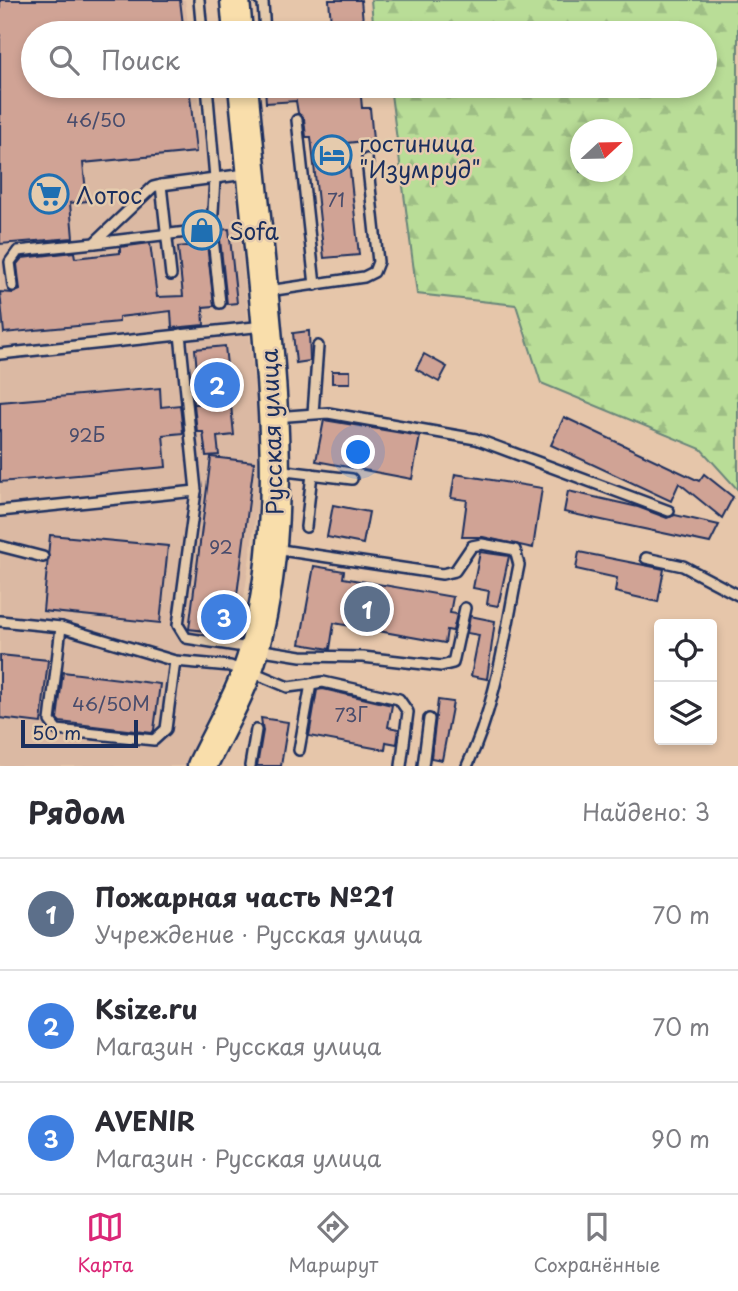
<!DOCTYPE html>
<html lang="ru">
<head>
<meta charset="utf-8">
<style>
  :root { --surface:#fff; --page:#f2f2f3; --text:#2b2b33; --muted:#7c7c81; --line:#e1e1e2; --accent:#db2777 }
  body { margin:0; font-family:"Playpen Sans",sans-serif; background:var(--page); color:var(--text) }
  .controls { position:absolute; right:21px; bottom:21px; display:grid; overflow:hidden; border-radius:7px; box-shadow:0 4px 10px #0003 }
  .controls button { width:63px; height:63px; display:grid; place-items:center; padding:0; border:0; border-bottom:2px solid var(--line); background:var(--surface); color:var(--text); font:35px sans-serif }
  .compass { position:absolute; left:570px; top:119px; width:63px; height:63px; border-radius:50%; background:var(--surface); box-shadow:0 4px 10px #0003; rotate:68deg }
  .scale { position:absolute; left:21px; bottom:18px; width:117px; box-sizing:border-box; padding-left:7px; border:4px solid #1b2f5e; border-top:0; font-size:19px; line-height:24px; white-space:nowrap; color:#1b2f5e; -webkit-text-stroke:5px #e5cbad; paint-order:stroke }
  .you { position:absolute; left:359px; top:453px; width:24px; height:24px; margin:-18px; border:5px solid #fff; border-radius:50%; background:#1a73e8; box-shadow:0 0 0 10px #1a73e833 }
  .badge { display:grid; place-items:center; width:46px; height:46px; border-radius:50%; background:var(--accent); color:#fff; font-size:23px; font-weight:700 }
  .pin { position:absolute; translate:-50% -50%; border:4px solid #fff; box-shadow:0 2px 7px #0006 }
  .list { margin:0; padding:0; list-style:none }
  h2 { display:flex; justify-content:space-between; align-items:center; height:91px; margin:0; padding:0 28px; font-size:30px }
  h2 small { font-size:23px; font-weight:400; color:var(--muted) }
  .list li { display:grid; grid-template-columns:46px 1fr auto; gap:21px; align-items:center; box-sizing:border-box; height:112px; padding:0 28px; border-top:2px solid var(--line) }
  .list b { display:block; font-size:26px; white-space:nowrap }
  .list p { margin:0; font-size:23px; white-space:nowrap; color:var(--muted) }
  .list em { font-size:23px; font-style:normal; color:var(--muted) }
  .icon { flex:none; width:38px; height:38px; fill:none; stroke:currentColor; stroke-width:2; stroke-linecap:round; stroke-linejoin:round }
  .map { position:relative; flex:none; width:738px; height:766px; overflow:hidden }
  .search { position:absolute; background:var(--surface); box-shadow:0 4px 10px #0003; left:21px; right:21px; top:21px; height:77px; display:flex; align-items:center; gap:18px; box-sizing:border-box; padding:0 24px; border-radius:38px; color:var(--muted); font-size:26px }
  .sheet { height:427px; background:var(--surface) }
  nav { display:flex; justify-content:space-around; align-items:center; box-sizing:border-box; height:98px; border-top:2px solid var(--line); background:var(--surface); font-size:19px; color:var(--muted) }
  nav a { display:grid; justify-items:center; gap:4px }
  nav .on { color:var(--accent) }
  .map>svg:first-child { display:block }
</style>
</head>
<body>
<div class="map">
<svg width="738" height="766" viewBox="0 0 738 766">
  <defs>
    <pattern id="forest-firs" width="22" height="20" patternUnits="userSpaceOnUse" patternTransform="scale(1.75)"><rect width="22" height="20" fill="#b9dd97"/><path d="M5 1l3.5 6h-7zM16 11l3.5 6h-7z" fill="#9ebe85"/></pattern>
  </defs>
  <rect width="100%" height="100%" fill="#e6c6aa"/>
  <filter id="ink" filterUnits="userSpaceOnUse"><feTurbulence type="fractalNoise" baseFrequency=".0143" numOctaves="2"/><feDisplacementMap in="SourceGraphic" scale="14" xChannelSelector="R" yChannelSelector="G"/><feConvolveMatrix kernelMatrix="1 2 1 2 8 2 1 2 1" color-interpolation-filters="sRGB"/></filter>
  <g filter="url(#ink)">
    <path fill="#dbb9a3" d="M0,0H185L189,33H33V86H197L211,183L235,180L262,470L236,655L185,766H0Z"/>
    <path fill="url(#forest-firs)" stroke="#6a867a" stroke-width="2" fill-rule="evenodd" d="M371,0H738V490L701,449L541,383L516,305L417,294L391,94L385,86H705V33H374ZM580,130H622V172H580Z"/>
    <g fill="#d0a395" stroke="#1b2f5e" stroke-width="2">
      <path d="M0,0H180L184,33H33V86H189L196,152L83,163L87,201L70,203L73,238L0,244Z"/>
      <path d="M329,0H361L364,33H332Z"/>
      <path d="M265,86H360L362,108H370L373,140L347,143L359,255L324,258L311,137H306L304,119L298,113L296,101L266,103Z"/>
      <path d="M229,229L237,303L227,304L219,230Z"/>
      <path d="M150,243L157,297L183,296L178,247L207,244L214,306L203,307L204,325L172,328L171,311L119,317V322L4,333L0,292L13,293L20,290L17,264L22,258L74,252L75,258L120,253V247Z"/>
      <path d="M309,331L310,361L296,363L293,333Z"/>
      <path d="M225,346L234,435L217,437L219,455L206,456L203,432H197L194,404H200L195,349Z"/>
      <path d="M424,354L447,367L439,382L416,369Z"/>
      <rect x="332" y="371" width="18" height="12"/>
      <path d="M160,388L161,407L180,405L183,433L163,435L166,467L0,482V402Z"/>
      <path d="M564,417L699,481L704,474L733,497L722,518L679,483L671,501L551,445Z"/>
      <path d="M324,420L420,436L412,479L316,461Z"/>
      <path d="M211,457L254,462L232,634L189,629Z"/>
      <path d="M455,474L542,488L533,548L483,537H462L467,500L451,498Z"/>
      <path d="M568,491L638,507L667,518L675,515L719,525L710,543L564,512Z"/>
      <path d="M333,505L369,512L363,544L327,537Z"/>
      <path d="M50,535L168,546L160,623L43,611Z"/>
      <path d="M480,552L509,556L498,606L487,604L489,591L473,588Z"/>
      <path d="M579,552L664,569L658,602L615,592L617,578L576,569Z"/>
      <path d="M314,566L344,571L343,578L453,597L450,613L457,614L453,631L447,630L445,643L334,623L330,649L300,644Z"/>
      <path d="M470,616L495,621L487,679L471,676L479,635L467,633Z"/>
      <path d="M0,655L48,660L41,723L0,718Z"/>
      <path d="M63,672L160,684L154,730L152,733L60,722L57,719Z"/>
      <path d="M323,689L392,705L388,727L399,729L397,744L386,742L385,750L309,736L317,690Z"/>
      <path d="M438,700L453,702L442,760L431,758Z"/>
      <path d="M261,718L288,722L281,766H257L263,731Z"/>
    </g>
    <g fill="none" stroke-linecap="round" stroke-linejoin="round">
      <g stroke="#1b2f5e" stroke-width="14">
        <g id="service">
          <path d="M199,0L202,33"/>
          <path d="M259,0L263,3L265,33"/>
          <path d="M207,86L215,178L212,229L220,303"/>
          <path d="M297,120L315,285"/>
          <path d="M161,185L171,275"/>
          <path d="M95,243L212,229"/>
          <path d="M13,286L10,262L18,251L94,243L153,187L161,185L246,174"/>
          <path d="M268,291L364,277L374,272L378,262L367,159"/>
          <path d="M180,334L196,491L178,625L186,638L301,656L363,657L441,666L453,663L465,608"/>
          <path d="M0,354L264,326"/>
          <path d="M313,413L318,346"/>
          <path d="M275,417L328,413L476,439L669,511"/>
          <path d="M277,470L352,479"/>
          <path d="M0,511L196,491"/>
          <path d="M306,527L312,474"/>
          <path d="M0,546L43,557"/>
          <path d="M274,549L442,574L455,571L472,546L482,544L515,550L519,565C505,634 497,703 467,766"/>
          <path d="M646,558L683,566L738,595"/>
          <path d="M0,621L61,627L175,661L230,666L242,671"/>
          <path d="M61,627L50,721L57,730L154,740L166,729L175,661"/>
          <path d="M250,671L288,687L311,684L299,750"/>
          <path d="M311,684L323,682L399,699L408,712L401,766"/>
          <path d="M250,766L256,730"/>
          <path d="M423,766L429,719"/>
        </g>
      </g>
      <g stroke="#1b2f5e" stroke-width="33">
        <g id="primary">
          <path d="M235,0L238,33"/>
          <path d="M202,766C220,728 243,691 254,650C284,537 276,423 265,308C257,234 250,160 243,86"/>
        </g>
      </g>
      <use href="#service" stroke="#e5cbad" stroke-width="9"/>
      <use href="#primary" stroke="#f9deab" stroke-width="28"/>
    </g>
  </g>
  <defs>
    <g id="hotel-ring" transform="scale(2.0125)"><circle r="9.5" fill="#e5cbad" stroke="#1f6fb2" stroke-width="1.5"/><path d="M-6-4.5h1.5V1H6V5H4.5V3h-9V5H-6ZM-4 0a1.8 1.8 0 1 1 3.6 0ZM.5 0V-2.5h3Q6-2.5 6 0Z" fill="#1f6fb2"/></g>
    <g id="supermarket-ring" transform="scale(2.0125)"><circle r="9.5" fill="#e5cbad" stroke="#1f6fb2" stroke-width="1.5"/><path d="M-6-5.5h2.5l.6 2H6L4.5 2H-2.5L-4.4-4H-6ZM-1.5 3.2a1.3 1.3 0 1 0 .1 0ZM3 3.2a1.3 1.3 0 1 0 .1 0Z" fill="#1f6fb2"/></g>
    <g id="shop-ring" transform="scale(2.0125)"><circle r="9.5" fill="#e5cbad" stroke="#1f6fb2" stroke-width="1.5"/><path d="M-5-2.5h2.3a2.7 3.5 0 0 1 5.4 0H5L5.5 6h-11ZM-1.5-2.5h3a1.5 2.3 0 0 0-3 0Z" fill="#1f6fb2"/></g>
  </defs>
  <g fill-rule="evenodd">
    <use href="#hotel-ring" x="332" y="155"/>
    <use href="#supermarket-ring" x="49" y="194"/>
    <use href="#shop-ring" x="202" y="230"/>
  </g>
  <g text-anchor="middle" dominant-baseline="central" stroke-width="5" stroke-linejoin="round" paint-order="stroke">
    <g font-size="19" fill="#484c6c">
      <text x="96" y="119">46/50</text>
      <text x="336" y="199">71</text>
      <text x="87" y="434">92Б</text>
      <text x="221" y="546">92</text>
      <text x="111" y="703">46/50М</text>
      <text x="351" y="714">73Г</text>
    </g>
    <g font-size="23" fill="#1b2f5e" stroke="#e5cbad" text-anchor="start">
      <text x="359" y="142">гостиница<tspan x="359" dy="26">"Изумруд"</tspan></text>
      <text x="76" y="194">Лотос</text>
      <text x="229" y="230">Sofa</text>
    </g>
    <g font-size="23" fill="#1b2f5e" stroke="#e5cbad">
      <text transform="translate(271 432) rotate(-92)">Русская улица</text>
    </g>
  </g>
</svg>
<div class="controls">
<button><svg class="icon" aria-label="locate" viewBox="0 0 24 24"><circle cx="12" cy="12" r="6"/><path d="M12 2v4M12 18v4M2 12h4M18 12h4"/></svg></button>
<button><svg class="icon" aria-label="layers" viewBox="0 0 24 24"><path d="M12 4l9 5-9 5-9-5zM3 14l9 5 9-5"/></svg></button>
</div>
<svg class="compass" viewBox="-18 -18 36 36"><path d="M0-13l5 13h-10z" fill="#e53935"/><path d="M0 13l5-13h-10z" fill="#7c7c81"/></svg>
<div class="scale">50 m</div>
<div class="you"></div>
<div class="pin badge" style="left:367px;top:609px;background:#5c6f8a">1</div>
<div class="pin badge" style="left:217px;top:385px;background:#3f7fe0">2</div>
<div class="pin badge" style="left:224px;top:617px;background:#3f7fe0">3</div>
<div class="search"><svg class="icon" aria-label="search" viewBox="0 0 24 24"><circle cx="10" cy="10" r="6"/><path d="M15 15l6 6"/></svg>Поиск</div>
</div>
<section class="sheet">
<h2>Рядом<small>Найдено: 3</small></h2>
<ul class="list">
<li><span class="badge" style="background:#5c6f8a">1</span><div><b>Пожарная часть №21</b><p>Учреждение · Русская улица</p></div><em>70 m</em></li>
<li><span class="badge" style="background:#3f7fe0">2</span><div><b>Ksize.ru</b><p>Магазин · Русская улица</p></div><em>70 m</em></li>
<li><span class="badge" style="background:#3f7fe0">3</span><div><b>AVENIR</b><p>Магазин · Русская улица</p></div><em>90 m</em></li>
</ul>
</section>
<nav>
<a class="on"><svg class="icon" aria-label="map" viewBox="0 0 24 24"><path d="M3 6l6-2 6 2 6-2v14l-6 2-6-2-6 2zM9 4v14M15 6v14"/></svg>Карта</a>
<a><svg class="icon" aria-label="directions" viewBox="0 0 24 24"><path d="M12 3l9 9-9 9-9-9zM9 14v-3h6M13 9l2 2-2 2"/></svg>Маршрут</a>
<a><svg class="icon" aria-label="saved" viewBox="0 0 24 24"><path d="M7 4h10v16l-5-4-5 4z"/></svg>Сохранённые</a>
</nav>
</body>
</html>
